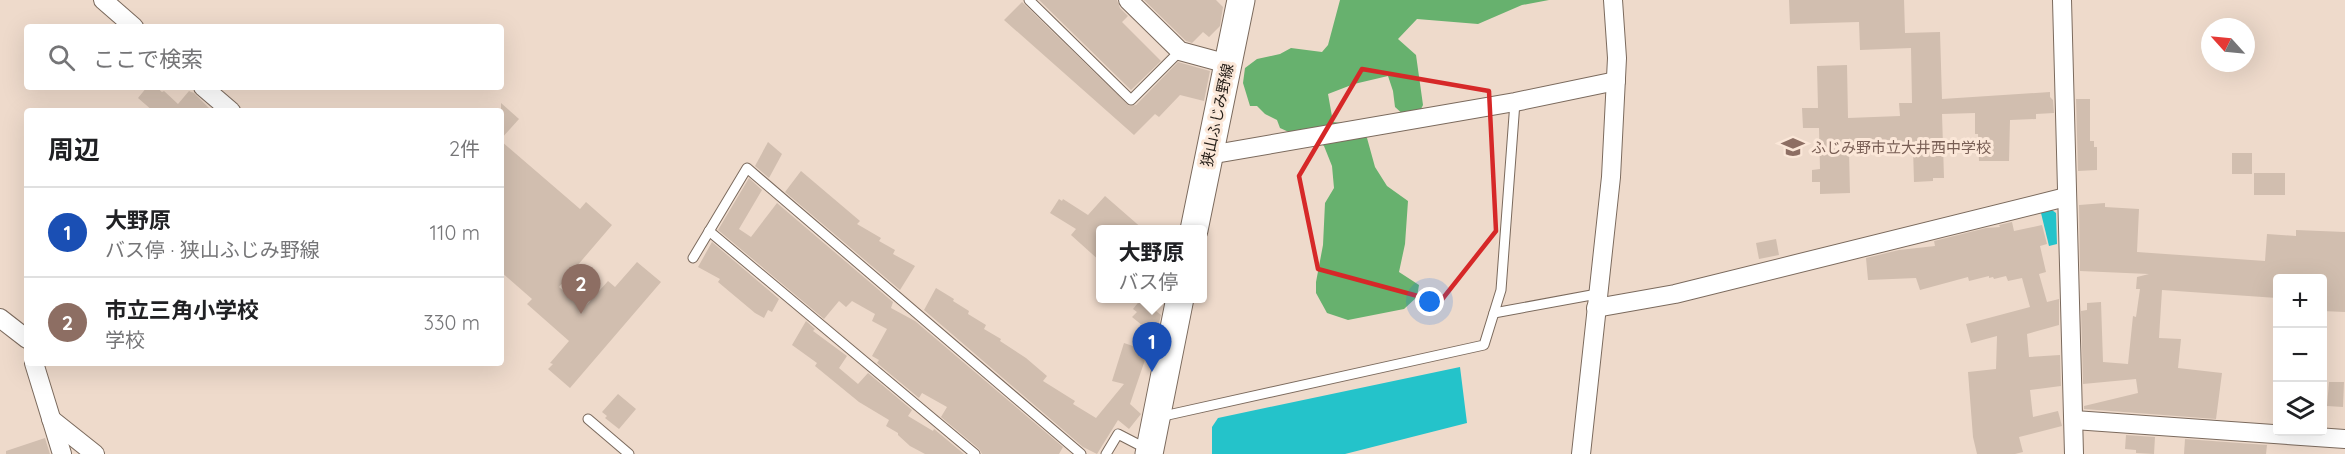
<!DOCTYPE html>
<html lang="ja">
<head>
<meta charset="utf-8">
<style>
  :root { --surface:#fff; --page:#f2f2f2; --text:#202124; --muted:#757577; --line:#e0e0e0; --accent:#0f766e }
  body { margin:0; font-family:Quicksand,"Noto Sans JP",sans-serif; background:var(--page); color:var(--text) }
  .controls { position:absolute; right:18px; bottom:18px; display:grid; overflow:hidden; border-radius:6px; box-shadow:0 6px 24px #0002 }
  .controls button { width:54px; height:54px; display:grid; place-items:center; padding:0; border:0; border-bottom:2px solid var(--line); background:var(--surface); color:var(--text); font:30px sans-serif }
  .compass { position:absolute; left:2201px; top:18px; width:54px; height:54px; border-radius:50%; background:var(--surface); box-shadow:0 6px 24px #0002; rotate:297deg }
  .you { position:absolute; left:1430px; top:302px; width:21px; height:21px; margin:-15px; border:4px solid #fff; border-radius:50%; background:#1a73e8; box-shadow:0 0 0 9px #1a73e833 }
  .badge { display:grid; place-items:center; width:39px; height:39px; border-radius:50%; background:var(--accent); color:#fff; font-size:20px; font-weight:700 }
  .pin { position:absolute; translate:-50% -50px; filter:drop-shadow(0 2px 3px #0008) }
  .pin::after { content:''; position:absolute; top:32px; width:21px; height:18px; background:inherit; clip-path:polygon(0 0,100% 0,50% 100%) }
  .popup { position:absolute; left:1096px; top:225px; width:111px; height:78px; box-sizing:border-box; display:grid; place-content:center; border-radius:6px; background:var(--surface); filter:drop-shadow(0 2px 4px #0005); font-size:20px; white-space:nowrap; color:var(--muted) }
  .popup b { font-size:22px; color:var(--text) }
  .popup::after { content:''; position:absolute; left:50%; top:100%; margin-left:-12px; border:12px solid transparent; border-top-color:var(--surface) }
  .list { margin:0; padding:0; list-style:none }
  h2 { display:flex; justify-content:space-between; align-items:center; height:78px; margin:0; padding:0 24px; font-size:26px }
  h2 small { font-size:20px; font-weight:400; color:var(--muted) }
  .list li { display:grid; grid-template-columns:39px 1fr auto; gap:18px; align-items:center; box-sizing:border-box; height:90px; padding:0 24px; border-top:2px solid var(--line) }
  .list b { display:block; font-size:22px; white-space:nowrap }
  .list p { margin:0; font-size:20px; white-space:nowrap; color:var(--muted) }
  .list em { font-size:20px; font-style:normal; color:var(--muted) }
  .icon { flex:none; width:33px; height:33px; fill:none; stroke:currentColor; stroke-width:2; stroke-linecap:round; stroke-linejoin:round }
  .map { position:relative; flex:none; width:2345px; height:454px; overflow:hidden }
  .search { position:absolute; background:var(--surface); box-shadow:0 6px 24px #0002; left:24px; top:24px; width:480px; height:66px; display:flex; align-items:center; gap:15px; box-sizing:border-box; padding:0 21px; border-radius:6px; color:var(--muted); font-size:22px }
  .panel { position:absolute; background:var(--surface); box-shadow:0 6px 24px #0002; left:24px; top:108px; width:480px; height:258px; border-radius:6px }
  .map>svg:first-child { display:block }
</style>
</head>
<body>
<div class="map">
<svg width="2345" height="454" viewBox="0 0 2345 454">
  <rect width="100%" height="100%" fill="#eedacb"/>
  <path fill="#67b16e" d="M1340,0H1549L1522,5L1478,24L1417,19L1398,39L1416,55L1423,105L1420,111L1405,116L1395,107L1393,91L1388,76L1354,84L1328,94L1333,122L1358,125L1367,138L1375,167L1387,186L1408,201L1405,244L1399,272L1419,285L1417,297L1404,309L1348,320L1327,313L1316,293V282L1323,245L1325,203L1334,188L1332,166L1324,146L1310,134L1291,133L1280,128L1277,120L1265,114L1257,106H1250L1243,83L1245,68L1257,59L1280,54L1291,48L1322,52L1328,45Z"/>
  <g fill="#24c3ca">
    <path d="M2052,210L2056,213L2057,244L2049,246L2041,213Z"/>
    <path d="M1460,367L1467,423L1345,454H1212V427L1218,418Z"/>
  </g>
  <g fill="#d1beaf">
    <path d="M1039,0H1117L1120,8L1128,16L1122,22L1161,61L1131,90Z"/>
    <path d="M1144,0H1216L1223,7L1220,26L1209,37L1203,32L1192,43L1186,41Z"/>
    <path d="M1789,0H1904L1905,33L1940,32L1942,99L2050,92V97L2053,100L2054,113L2036,114V119L2010,120L2009,161H1979L1978,134H1975V113L1942,114L1944,178H1933V181L1914,182L1913,148L1849,151L1850,193L1820,194V182H1812V170L1820,169L1819,128H1803L1802,108H1818L1817,66L1847,65L1848,118L1900,116L1899,103H1912L1911,48L1860,50L1859,22L1790,24Z"/>
    <path d="M1022,2L1129,106L1136,105L1178,62L1210,71L1204,101L1180,95L1159,117L1155,114L1134,135L1004,20Z"/>
    <path d="M147,87H156L162,92L164,91L178,104L189,91L194,93L212,111H153L138,98Z"/>
    <path d="M2076,99H2090V141H2094V147H2097V170L2078,171Z"/>
    <path d="M501,103L519,119L501,139Z"/>
    <path d="M501,141L580,209L586,202L612,225L559,287L584,308L608,281L615,287L637,262L661,282L570,388L548,369L553,364L550,363L569,341L527,304L532,299L501,272Z"/>
    <path d="M768,142L782,154L769,178L755,166Z"/>
    <rect x="2232" y="153" width="20" height="21"/>
    <path d="M801,171L860,221L857,224L881,238L879,241L895,250L893,254L915,266L900,290L785,192Z"/>
    <rect x="2254" y="173" width="31" height="22"/>
    <path d="M749,178L762,190L739,229L751,237L777,203L893,302L891,308L915,321L1063,447L1059,454H982L979,449L941,417L947,407L922,393L919,398L877,363L879,360L872,356L887,329L872,321L875,314L852,301L846,307L839,301L824,319L718,230Z"/>
    <path d="M1105,196L1144,230H1101V262L1071,235L1076,229L1050,213L1059,199L1062,201L1063,199L1088,215Z"/>
    <path d="M2105,203V207L2139,209L2137,252L2265,261L2267,234L2296,236V230L2345,232V312L2322,311V279H2277V298L2162,290L2159,338L2181,339L2178,368L2222,373L2216,419L2084,409V406L2138,393L2136,379L2083,384L2081,311L2087,310V303L2101,302L2103,362L2128,364L2133,316L2136,317L2140,289H2136L2137,277L2149,274L2080,271L2079,205Z"/>
    <path d="M2012,222L2014,231L2042,225L2047,244L2040,246L2046,272L2039,274L2047,302L2059,299V325L2027,334L2029,357L2060,355L2061,386L2030,390L2033,417L2058,411L2062,426L2019,437L2023,452L2015,454H1977L1973,437L1968,372L1996,369L1997,336L1971,343L1966,324L2030,307L2022,278L2008,281L2006,276L1994,279L1993,277L1989,278V276L1969,281L1968,277L1920,290L1916,278L1868,280L1866,258L1899,250L1935,246L1934,241L1986,228L2000,227L1999,225Z"/>
    <path d="M1776,239L1779,255L1759,259L1756,243Z"/>
    <path d="M712,242L779,299L772,312L768,310L764,318L755,313L718,282L720,279L698,267Z"/>
    <path d="M936,288L954,299L953,301L969,311L968,314L986,325L984,329L1001,339L1000,341L1026,358L1047,376L1043,381L1075,401L1073,404L1096,418L1124,384L1112,381L1124,343L1148,351L1130,404L1141,414L1129,429L1118,420L1097,454L1083,447L924,310Z"/>
    <path d="M1141,299L1161,315L1158,327L1153,334L1132,317L1137,312L1133,309Z"/>
    <path d="M806,321L815,329L813,331L847,356L839,368L858,384L868,373L912,410L908,416L933,431L934,429L964,454H925L910,446L898,435V433L886,426L889,420L859,402L815,366L817,363L792,345Z"/>
    <path d="M2329,382H2344L2343,407L2327,406Z"/>
    <path d="M618,394L636,409L619,429L605,418L607,416L602,412Z"/>
    <path d="M2126,435L2155,437L2154,454L2136,453V450L2125,449Z"/>
    <path d="M45,438L50,454H6V451Z"/>
    <path d="M2185,439L2267,445L2266,454H2184Z"/>
  </g>
  <g fill="none" stroke-linecap="round" stroke-linejoin="round">
    <g stroke="#7b6a5d" stroke-width="11">
      <g id="service">
        <path d="M1029,0L1131,100L1180,51"/>
        <path d="M709,231L975,454"/>
        <path d="M693,258L747,168L1081,454"/>
        <path d="M1494,313L1597,294"/>
        <path d="M1159,417L1484,345L1501,290L1515,102"/>
        <path d="M588,419L629,454"/>
        <path d="M1106,454L1118,434L1147,449"/>
      </g>
    </g>
    <g stroke="#7b6a5d" stroke-width="20">
      <g id="minor">
        <path d="M103,0L134,27"/>
        <path d="M1128,0L1180,51L1228,64"/>
        <path d="M2062,0L2074,454"/>
        <path d="M203,87L231,111"/>
        <path d="M1209,155L1515,102L1616,81"/>
        <path d="M1596,308L1675,294L2066,197"/>
        <path d="M0,318L27,339"/>
        <path d="M34,363L62,454"/>
        <path d="M51,419L95,454"/>
        <path d="M2074,420L2345,439"/>
        <path d="M1581,454L1611,177L1617,58L1613,0"/>
      </g>
    </g>
    <g stroke="#7b6a5d" stroke-width="29">
      <g id="secondary">
        <path d="M1194,230L1241,0"/>
        <path d="M1149,454L1180,298"/>
      </g>
    </g>
    <use href="#service" stroke="#fff" stroke-width="9"/>
    <use href="#minor" stroke="#fff" stroke-width="18"/>
    <use href="#secondary" stroke="#fff" stroke-width="27"/>
  </g>
  <path fill="none" stroke="#d62828" stroke-width="4.5" stroke-linejoin="round" d="M1362,69L1489,91L1496,231L1440,302L1318,269L1299,176Z"/>
  <defs>
    <g id="school-bare" transform="scale(1.8)"><path d="M0-5L7-2L0 1L-7-2ZM-4 1L0 2.5L4 1V4Q0 6-4 4Z" fill="#8d6e63" stroke="#fbe7d8" stroke-width="2.5" paint-order="stroke"/></g>
  </defs>
  <g fill-rule="evenodd">
    <use href="#school-bare" x="1793" y="147"/>
  </g>
  <g text-anchor="middle" dominant-baseline="central" stroke-width="6" stroke-linejoin="round" paint-order="stroke">
    <g font-size="15" fill="#241d17" stroke="#fbe7d8">
      <text transform="translate(1217 115) rotate(-78)">狭山ふじみ野線</text>
    </g>
    <g font-size="15" fill="#785e54" stroke="#fbe7d8" text-anchor="start">
      <text x="1811" y="147">ふじみ野市立大井西中学校</text>
    </g>
  </g>
</svg>
<div class="controls">
<button>+</button>
<button>−</button>
<button><svg class="icon" aria-label="layers" viewBox="0 0 24 24"><path d="M12 4l9 5-9 5-9-5zM3 14l9 5 9-5"/></svg></button>
</div>
<svg class="compass" viewBox="-18 -18 36 36"><path d="M0-13l5 13h-10z" fill="#e53935"/><path d="M0 13l5-13h-10z" fill="#757577"/></svg>
<div class="you"></div>
<div class="pin badge" style="left:1152px;top:372px;background:#1a4fb4">1</div>
<div class="popup"><b>大野原</b>バス停</div>
<div class="pin badge" style="left:581px;top:314px;background:#8d6e63">2</div>
<div class="search"><svg class="icon" aria-label="search" viewBox="0 0 24 24"><circle cx="10" cy="10" r="6"/><path d="M15 15l6 6"/></svg>ここで検索</div>
<section class="panel">
<h2>周辺<small>2件</small></h2>
<ul class="list">
<li><span class="badge" style="background:#1a4fb4">1</span><div><b>大野原</b><p>バス停 · 狭山ふじみ野線</p></div><em>110 m</em></li>
<li><span class="badge" style="background:#8d6e63">2</span><div><b>市立三角小学校</b><p>学校</p></div><em>330 m</em></li>
</ul>
</section>
</div>
</body>
</html>
